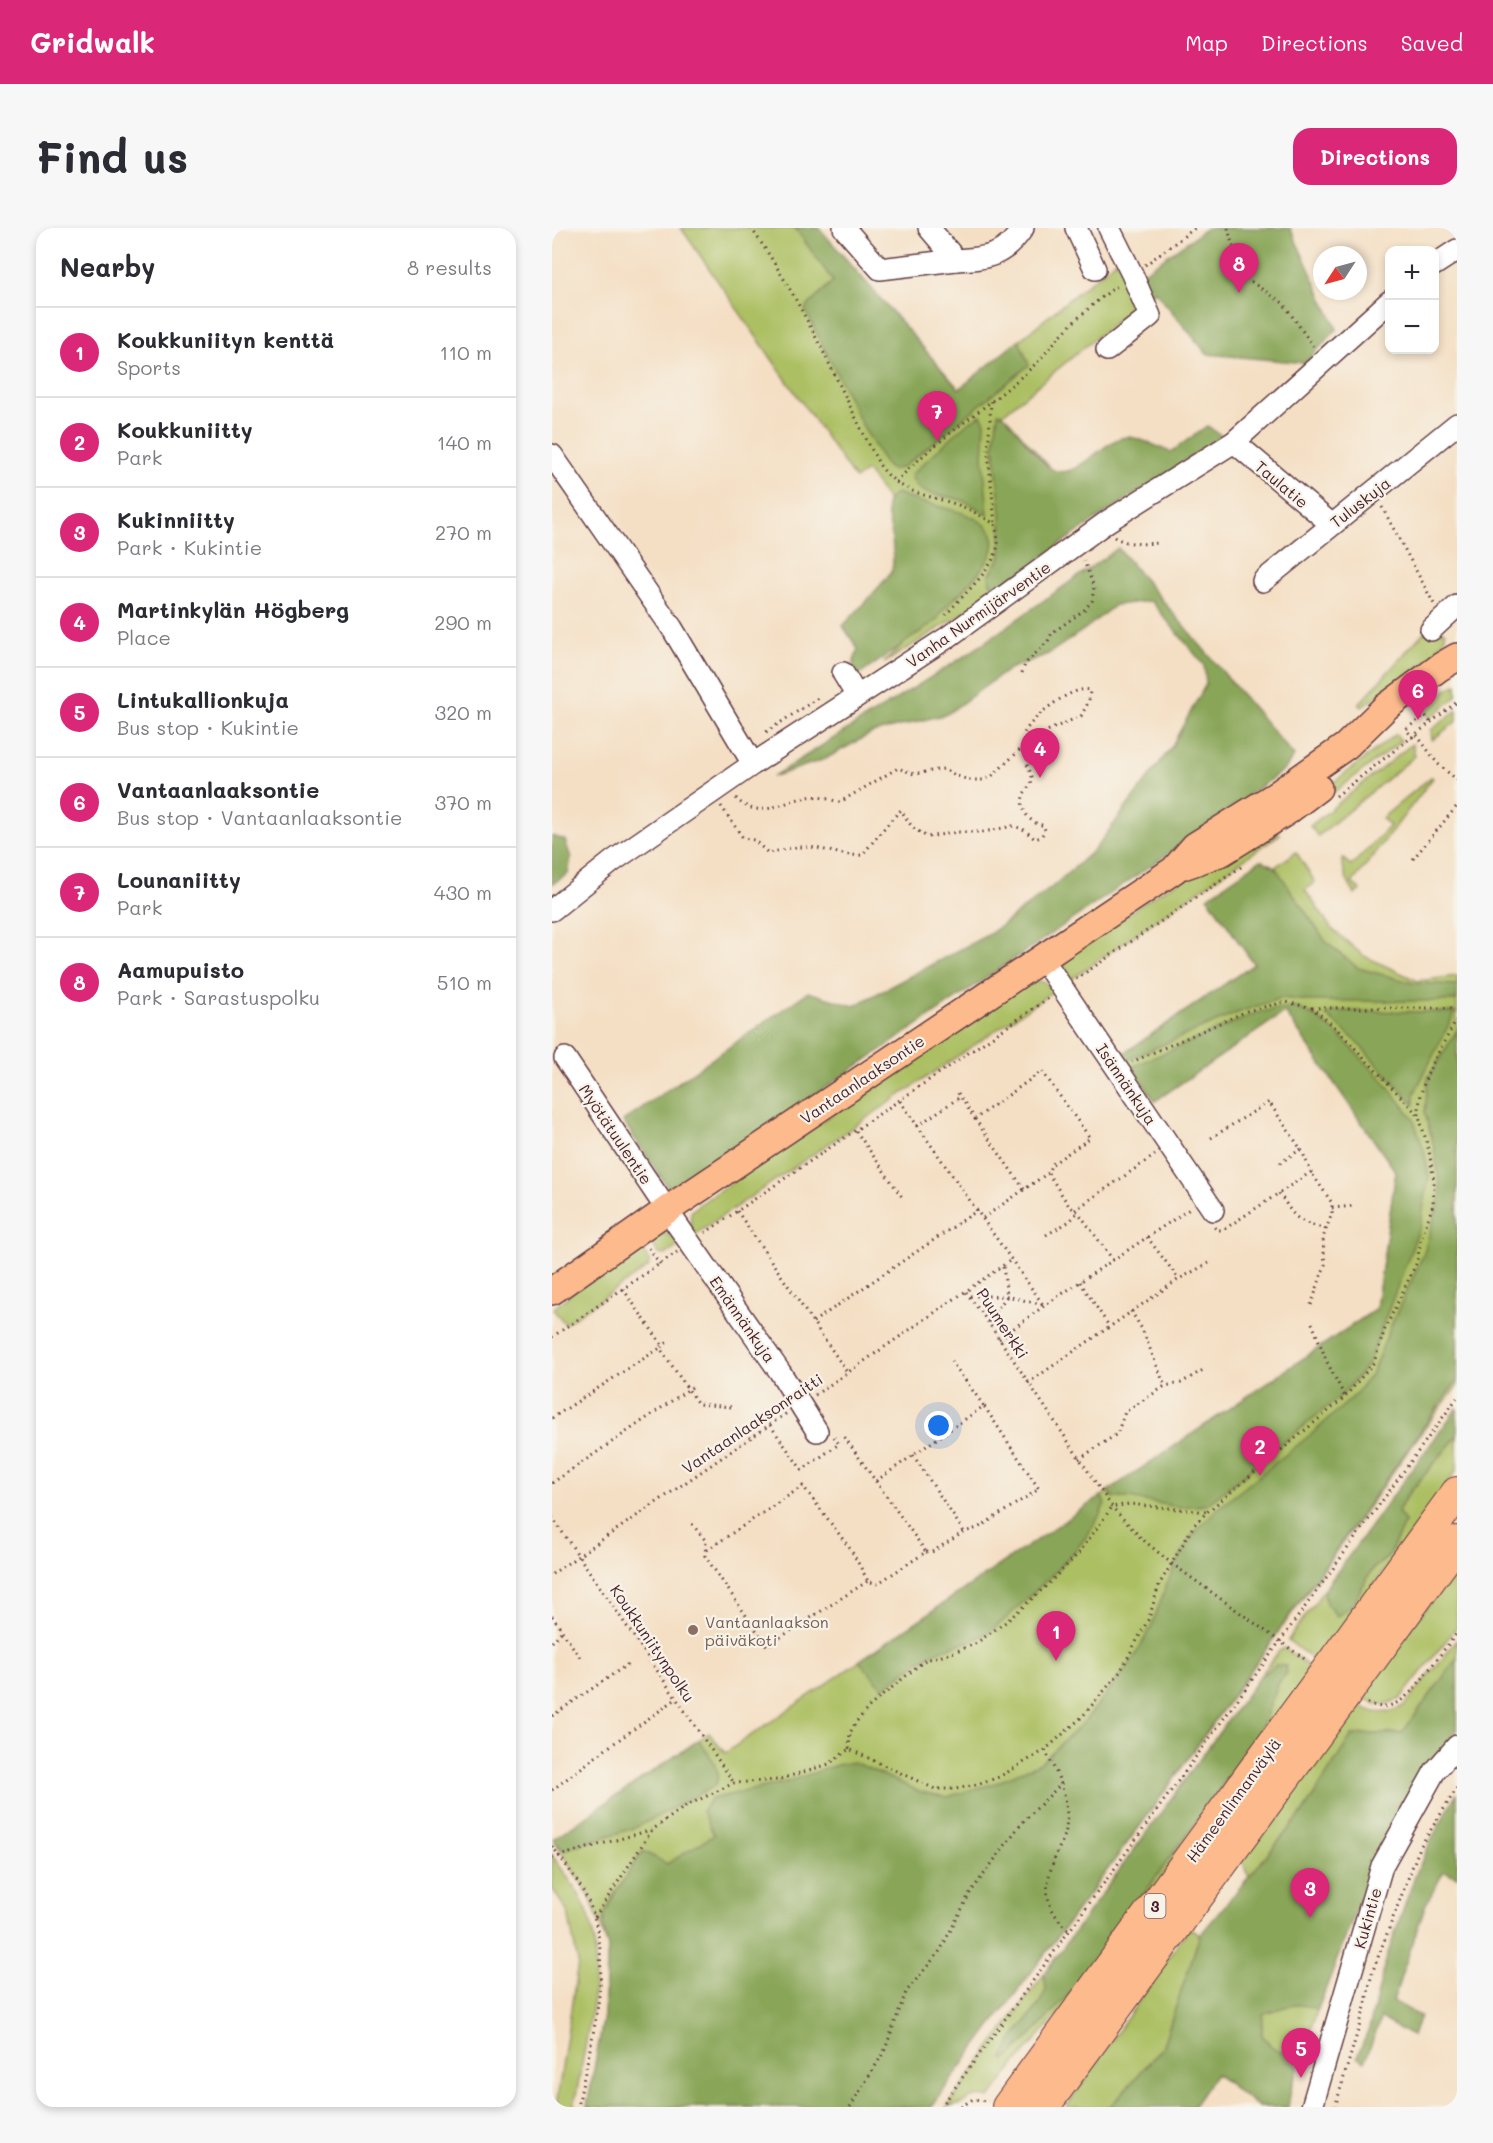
<!DOCTYPE html>
<html lang="en">
<head>
<meta charset="utf-8">
<style>
  :root { --surface:#fff; --page:#f7f7f7; --text:#2b2b33; --muted:#7c7c81; --line:#e1e1e2; --accent:#db2777 }
  body { margin:0; font-family:Mali,sans-serif; background:var(--page); color:var(--text) }
  .controls { position:absolute; right:18px; top:18px; display:grid; overflow:hidden; border-radius:12px; box-shadow:0 3px 9px #0003 }
  .controls button { width:54px; height:54px; display:grid; place-items:center; padding:0; border:0; border-bottom:2px solid var(--line); background:var(--surface); color:var(--text); font:30px sans-serif }
  .compass { position:absolute; left:761px; top:18px; width:54px; height:54px; border-radius:50%; background:var(--surface); box-shadow:0 3px 9px #0003; rotate:234deg }
  .you { position:absolute; left:387px; top:1198px; width:21px; height:21px; margin:-15px; border:4px solid #fff; border-radius:50%; background:#1a73e8; box-shadow:0 0 0 9px #1a73e833 }
  .badge { display:grid; place-items:center; width:39px; height:39px; border-radius:50%; background:var(--accent); color:#fff; font-size:20px; font-weight:700 }
  .pin { position:absolute; translate:-50% -50px; filter:drop-shadow(0 2px 3px #0008) }
  .pin::after { content:''; position:absolute; top:32px; width:21px; height:18px; background:inherit; clip-path:polygon(0 0,100% 0,50% 100%) }
  .list { margin:0; padding:0; list-style:none }
  h2 { display:flex; justify-content:space-between; align-items:center; height:78px; margin:0; padding:0 24px; font-size:26px }
  h2 small { font-size:20px; font-weight:400; color:var(--muted) }
  .list li { display:grid; grid-template-columns:39px 1fr auto; gap:18px; align-items:center; box-sizing:border-box; height:90px; padding:0 24px; border-top:2px solid var(--line) }
  .list b { display:block; font-size:22px; white-space:nowrap }
  .list p { margin:0; font-size:20px; white-space:nowrap; color:var(--muted) }
  .list em { font-size:20px; font-style:normal; color:var(--muted) }
  .map { position:relative; flex:none; width:905px; height:1879px; overflow:hidden; border-radius:18px }
  header { display:flex; align-items:center; gap:36px; box-sizing:border-box; height:84px; padding:0 30px; background:var(--accent); color:#fff }
  header strong { font-size:28px }
  nav { display:flex; gap:33px; margin-inline-start:auto; font-size:21px }
  .intro { display:flex; align-items:center; justify-content:space-between; box-sizing:border-box; height:144px; padding:0 36px }
  h1 { margin:0; font-size:42px }
  .button { padding:15px 27px; border-radius:18px; background:var(--accent); color:#fff; font-size:21px; font-weight:700 }
  main { display:flex; gap:36px; padding:0 36px }
  aside { flex:1; background:var(--surface); border-radius:18px; box-shadow:0 3px 9px #0003 }
  .map>svg:first-child { display:block }
</style>
</head>
<body>
<header>
<strong>Gridwalk</strong>
<nav><a>Map</a><a>Directions</a><a>Saved</a></nav>
</header>
<div class="intro"><h1>Find us</h1><a class="button">Directions</a></div>
<main>
<aside>
<h2>Nearby<small>8 results</small></h2>
<ul class="list">
<li><span class="badge">1</span><div><b>Koukkuniityn kenttä</b><p>Sports</p></div><em>110 m</em></li>
<li><span class="badge">2</span><div><b>Koukkuniitty</b><p>Park</p></div><em>140 m</em></li>
<li><span class="badge">3</span><div><b>Kukinniitty</b><p>Park · Kukintie</p></div><em>270 m</em></li>
<li><span class="badge">4</span><div><b>Martinkylän Högberg</b><p>Place</p></div><em>290 m</em></li>
<li><span class="badge">5</span><div><b>Lintukallionkuja</b><p>Bus stop · Kukintie</p></div><em>320 m</em></li>
<li><span class="badge">6</span><div><b>Vantaanlaaksontie</b><p>Bus stop · Vantaanlaaksontie</p></div><em>370 m</em></li>
<li><span class="badge">7</span><div><b>Lounaniitty</b><p>Park</p></div><em>430 m</em></li>
<li><span class="badge">8</span><div><b>Aamupuisto</b><p>Park · Sarastuspolku</p></div><em>510 m</em></li>
</ul>
</aside>
<div class="map">
<svg width="905" height="1879" viewBox="0 0 905 1879">
  <rect width="100%" height="100%" fill="#f7f3e8"/>
  <filter id="ink" filterUnits="userSpaceOnUse"><feTurbulence type="fractalNoise" baseFrequency=".0167" numOctaves="2"/><feDisplacementMap in="SourceGraphic" scale="12" xChannelSelector="R" yChannelSelector="G"/><feConvolveMatrix kernelMatrix="1 2 1 2 8 2 1 2 1" color-interpolation-filters="sRGB"/></filter>
  <filter id="wash" filterUnits="userSpaceOnUse"><feTurbulence type="fractalNoise" baseFrequency=".008" numOctaves="4" result="noise"/><feDisplacementMap in="SourceGraphic" scale="24" xChannelSelector="R" yChannelSelector="G"/><feGaussianBlur stdDeviation="1.35" result="paint"/><feColorMatrix in="noise" values="0 0 0 0 0 0 0 0 0 0 0 0 0 0 0 0 0 1.4 0 .05"/><feComposite in="paint" operator="in"/></filter>
  <g filter="url(#wash)">
    <rect width="100%" height="100%" fill="#f4dfc4"/>
    <g fill="#acbf62" stroke="#7b6f46" stroke-width="1.5">
      <path d="M129,0H267L407,162L565,32L586,75L451,186L536,283L418,381L332,435L401,365L315,243L303,251Z"/>
      <path d="M889,402L893,404C897,427 827,465 810,479L807,476L872,404Z"/>
      <path d="M905,456V468L878,490L873,484L894,462Z"/>
      <path d="M905,482V493L880,512L879,502Z"/>
      <path d="M844,506L849,513L772,572L768,565Z"/>
      <path d="M860,516L863,528L766,608L758,598Z"/>
      <path d="M879,549L881,550L800,655L809,662L803,666C795,655 790,643 791,630L799,638L838,598L830,590Z"/>
      <path d="M721,602L728,606L515,754L511,742L517,726L606,665Z"/>
      <path d="M744,624L763,654L753,662L779,700L812,728L866,753L905,748V1158L863,1213L590,1595L379,1879H35L52,1788L56,1719L38,1669L1,1611L157,1505L173,1525L824,1081L844,944L733,784L603,873L571,826L702,736L656,669L709,632L723,639Z"/>
      <path d="M481,753L493,754L503,762L141,1008L138,999L139,984L145,978L470,757Z"/>
      <path d="M112,1005L120,1008L130,1016L113,1027L107,1026L97,1011Z"/>
      <path d="M88,1018L98,1034L96,1039L13,1096L1,1081L28,1058Z"/>
      <path d="M905,1208V1242L765,1435L736,1412L772,1362L774,1376L815,1350L822,1340L836,1329L853,1294L846,1284L853,1270Z"/>
      <path d="M905,1339V1399L848,1471L832,1477L823,1476L808,1467Z"/>
      <path d="M905,1412V1502L875,1539L823,1633L765,1783L739,1860L736,1879H707L664,1846L850,1505L800,1507L752,1583L697,1649L689,1630L804,1474C820,1487 835,1488 853,1477Z"/>
      <path d="M733,1420L761,1442L527,1762L462,1837L438,1870C414,1864 415,1879 395,1879L492,1746L495,1762L486,1778L464,1806L451,1830L527,1756L707,1506L727,1454L735,1445L724,1437L708,1448L727,1423Z"/>
      <path d="M0,1627C14,1648 33,1670 39,1695C52,1749 31,1824 22,1879H4L26,1735L16,1685L0,1660Z"/>
      <path d="M637,1700L648,1707L610,1820L558,1879H514Z"/>
    </g>
    <g fill="#89a658" stroke="#6a6242" stroke-width="1.5">
      <path d="M243,0H267L407,161L467,112L477,137L351,239L340,242L335,239L309,195L253,81L281,53Z"/>
      <path d="M655,0H738L785,101L753,135L655,126L603,63L594,68L585,49Z"/>
      <path d="M446,185L451,186C464,200 483,228 497,239C522,259 550,210 575,209C585,208 608,220 619,224L655,198L670,208L514,312L446,363L438,355L437,348L449,328V285L442,217Z"/>
      <path d="M429,187L433,194L431,229L436,287C427,282 416,273 406,271C386,265 367,271 359,247L415,195Z"/>
      <path d="M345,265C352,268 359,271 366,273C393,281 462,289 436,332C424,351 405,368 389,384L385,392L307,447L300,439L306,421L291,398C299,389 338,349 340,342C342,333 341,319 340,309C338,294 334,291 335,273Z"/>
      <path d="M566,320L742,528L733,541L613,628L131,957L115,958L71,893L256,764L302,778L439,705L499,660L543,621L618,521L654,456L652,437L599,373L563,377L533,401L496,426L457,441L395,486L320,505L273,531L220,549L416,426Z"/>
      <path d="M0,608L13,612L19,630L16,646L0,656Z"/>
      <path d="M709,632L723,639L774,714L806,740L861,755L905,757V771L901,773H758L729,770L685,785L575,832L571,826L702,736L656,669Z"/>
      <path d="M729,780H746L762,788L787,807L830,851L861,890L872,923L877,948L868,999L816,1136L791,1166L655,1277L627,1279L577,1270H562L556,1263L824,1081L844,944L733,784L603,873L580,839L704,785Z"/>
      <path d="M784,783L903,784L862,866V877L803,812L774,787Z"/>
      <path d="M905,802V1152L590,1595L379,1879H35L52,1788L56,1719L51,1697L52,1687L63,1665L91,1623L115,1636L162,1607L150,1583L159,1571L231,1555L288,1536L302,1534L369,1564L395,1569L444,1555L488,1535L533,1493L580,1433L599,1399L615,1355L638,1310L662,1284L762,1204L802,1168L819,1147L843,1088L872,1025L889,966L882,919L873,885L876,850Z"/>
      <path d="M905,1180V1208L853,1270L846,1284L853,1294L836,1329L821,1340L800,1377L785,1388L774,1376L772,1362Z"/>
      <path d="M549,1268L553,1275C538,1314 504,1343 475,1371C460,1384 446,1400 428,1409C416,1416 402,1417 389,1422C367,1431 350,1446 331,1460L307,1433Z"/>
      <path d="M905,1430V1502L875,1539L823,1633L765,1783C747,1771 729,1780 711,1786L710,1807L721,1820L749,1832L739,1860L736,1879H707L664,1846L641,1879H558L610,1820L648,1707L752,1583L800,1507L850,1505Z"/>
      <path d="M724,1437L734,1438L735,1445L727,1454L707,1506L527,1756C502,1780 481,1809 454,1832L451,1830L464,1806L486,1778L494,1762L492,1746L708,1448Z"/>
      <path d="M147,1512C155,1525 173,1544 162,1558L85,1599L11,1622L1,1611Z"/>
      <path d="M905,1565V1649L892,1643L873,1678L841,1773L868,1788L860,1808L829,1790L813,1833L805,1829L817,1801L835,1728L863,1648L879,1612Z"/>
    </g>
  </g>
  <g filter="url(#ink)">
    <g fill="none" stroke-linecap="round" stroke-linejoin="round">
      <g stroke="#643c42" stroke-width="24">
        <g id="minor">
          <path d="M292,0L328,41L404,32"/>
          <path d="M377,0L404,32C436,30 452,29 471,0"/>
          <path d="M524,0L543,41"/>
          <path d="M882,37L905,22"/>
          <path d="M555,122L598,88L580,46L557,0"/>
          <path d="M682,214L779,296"/>
          <path d="M0,227L120,400L201,536"/>
          <path d="M711,353L905,196"/>
          <path d="M879,402L905,378"/>
          <path d="M291,445L305,468"/>
          <path d="M0,682L61,633L201,536L396,409L556,293L682,214L838,73"/>
          <path d="M490,730L661,982"/>
          <path d="M13,830L115,982L228,1144L265,1203"/>
          <path d="M760,1879L830,1638L883,1543L905,1518"/>
        </g>
      </g>
      <g stroke="#643c42" stroke-width="30">
        <g id="major">
          <path d="M634,637L670,624L734,584L766,560"/>
          <path d="M0,1063L115,982L622,642L643,618L723,568L764,539L794,518L834,479L888,439L905,429"/>
        </g>
      </g>
      <g stroke="#643c42" stroke-width="34">
        <g id="highway">
          <path d="M456,1879L905,1265"/>
          <path d="M491,1879L905,1314"/>
        </g>
      </g>
      <g stroke="#643c42" stroke-width="3" stroke-dasharray="1.5 4.5" stroke-linecap="butt">
        <path d="M199,0C251,73 286,157 327,236C346,264 371,266 400,275C415,279 429,288 443,296C444,302 446,309 446,315C444,340 410,367 394,387"/>
        <path d="M676,0L686,39L698,53L731,75L761,118"/>
        <path d="M593,37L643,0"/>
        <path d="M439,173L436,225L443,296"/>
        <path d="M344,254C384,211 434,181 477,142C490,131 499,117 511,105C528,87 547,71 566,57"/>
        <path d="M830,279L882,376"/>
        <path d="M562,309C575,317 592,316 607,315"/>
        <path d="M470,445L473,436L496,413L500,405L532,382L540,373L542,359L532,333"/>
        <path d="M214,504L266,470"/>
        <path d="M865,507L885,535L905,552"/>
        <path d="M861,510L854,501L873,487L879,495"/>
        <path d="M784,568L905,474"/>
        <path d="M169,578L191,610L202,612L216,625C228,623 242,618 254,619C273,620 291,629 310,627L340,591L349,582L360,599L375,609L405,604H431L461,598L471,601L483,611L489,609L493,602L491,597C477,596 466,579 472,566C475,559 481,557 480,549C479,544 476,540 475,536C474,530 478,527 479,522C479,516 473,511 472,505C480,489 520,457 538,462L537,473L529,488L497,502L470,520L440,548L431,552H417L405,548L391,541L362,546L346,540L288,574C278,572 265,567 256,569C230,573 205,595 182,568"/>
        <path d="M861,631L905,578"/>
        <path d="M524,751L692,637"/>
        <path d="M760,780H905"/>
        <path d="M406,865L423,891L490,843L538,910L499,937L496,945L517,978L526,984L561,1032"/>
        <path d="M348,873L492,1078"/>
        <path d="M867,887C866,851 889,822 905,791"/>
        <path d="M423,891L472,961"/>
        <path d="M365,898L408,869"/>
        <path d="M304,903L350,969"/>
        <path d="M659,910L717,874L750,923L759,944L671,1002H665L661,998"/>
        <path d="M728,935L749,921"/>
        <path d="M727,965C745,992 742,992 774,1001"/>
        <path d="M780,980L802,978"/>
        <path d="M523,982L603,927"/>
        <path d="M185,983L295,1144"/>
        <path d="M431,990L496,945"/>
        <path d="M153,1005L497,770"/>
        <path d="M494,1007L518,993L526,984"/>
        <path d="M595,1009L627,1051"/>
        <path d="M97,1020L108,1036"/>
        <path d="M528,1054L557,1098"/>
        <path d="M71,1061L111,1118"/>
        <path d="M414,1064L436,1094L560,1279L589,1310L619,1335L754,1432"/>
        <path d="M418,1068H455L491,1077"/>
        <path d="M759,1077L773,1037L771,1010L780,985V975L759,944"/>
        <path d="M579,1083L590,1101L613,1158"/>
        <path d="M261,1094L426,982"/>
        <path d="M436,1094L455,1068L451,1038"/>
        <path d="M760,1095L775,1134L793,1169"/>
        <path d="M0,1109L125,1024"/>
        <path d="M447,1111L492,1078L639,980"/>
        <path d="M109,1119L116,1114"/>
        <path d="M476,1155L627,1051L657,1035"/>
        <path d="M263,1167L459,1032"/>
        <path d="M0,1190L108,1120L146,1176L180,1179"/>
        <path d="M218,1197L250,1242L287,1216L282,1209"/>
        <path d="M361,1227L412,1304"/>
        <path d="M527,1231L565,1206L573,1184L613,1158L629,1155L651,1142"/>
        <path d="M324,1253L432,1178L399,1133"/>
        <path d="M0,1255L140,1159"/>
        <path d="M0,1289L182,1555"/>
        <path d="M140,1296L154,1313L153,1328L215,1418L316,1353"/>
        <path d="M155,1322L251,1258L299,1322L316,1353L325,1356L374,1324L291,1207"/>
        <path d="M374,1324H380L412,1304L426,1300L487,1261L432,1178"/>
        <path d="M0,1346L235,1185"/>
        <path d="M0,1388L29,1431"/>
        <path d="M0,1414L10,1403"/>
        <path d="M815,1475C843,1488 861,1463 876,1443C886,1430 895,1418 905,1405"/>
        <path d="M0,1488L79,1434"/>
        <path d="M297,1521L298,1505L304,1494L318,1478L373,1432L394,1427L423,1416L455,1393L494,1358L527,1325L560,1279L577,1276L655,1284"/>
        <path d="M493,1522C507,1550 518,1569 514,1601C513,1610 507,1619 504,1627C491,1659 491,1677 516,1702"/>
        <path d="M0,1562L58,1518L124,1471"/>
        <path d="M0,1618C15,1639 35,1663 42,1689C60,1751 37,1817 26,1879"/>
        <path d="M0,1629L7,1628L99,1602"/>
        <path d="M43,1689L100,1602L134,1578L182,1555L225,1552L277,1536L297,1521L383,1561H403L425,1557L447,1549L493,1522L530,1489L568,1444L597,1390L607,1357L642,1297L655,1284L793,1169L822,1134L833,1101L865,1034L869,1011L881,977L882,953L877,923L867,888L783,799L760,780L734,774L695,783L580,834"/>
        <path d="M298,1879L332,1824L354,1764L388,1723L418,1665L468,1597L510,1555"/>
        <path d="M389,1879L905,1170"/>
        <path d="M409,1879L421,1871L434,1873"/>
        <path d="M783,1879L813,1779L820,1745L868,1619L905,1560"/>
      </g>
      <use href="#minor" stroke="#fff" stroke-width="21"/>
      <use href="#major" stroke="#fcba8d" stroke-width="27"/>
      <use href="#highway" stroke="#fcba8d" stroke-width="32"/>
    </g>
  </g>
  <circle fill="#8d6e63" stroke="#f7f3e8" stroke-width="2" cx="141" cy="1402" r="6"/>
  <g text-anchor="middle" dominant-baseline="central" stroke-width="4.5" stroke-linejoin="round" paint-order="stroke">
    <rect fill="#f7f3e8" stroke="#7e5f64" stroke-width="1.5" x="592.5" y="1666" width="21" height="24" rx="4.5"/>
    <g font-size="15" font-weight="bold" fill="#4a1f2b">
      <text x="603" y="1678">3</text>
    </g>
    <g font-size="16" fill="#4a1f2b" stroke="#f7f3e8">
      <text transform="translate(730 256) rotate(40)">Taulatie</text>
      <text transform="translate(808 274) rotate(-38)">Tuluskuja</text>
      <text transform="translate(426 386) rotate(-35)">Vanha Nurmijärventie</text>
      <text transform="translate(310 851) rotate(-34)">Vantaanlaaksontie</text>
      <text transform="translate(575 856) rotate(56)">Isännänkuja</text>
      <text transform="translate(64 906) rotate(56)">Myötätuulentie</text>
      <text transform="translate(191 1091) rotate(55)">Emännänkuja</text>
      <text transform="translate(451 1095) rotate(57)">Puumerkki</text>
      <text transform="translate(200 1195) rotate(-34)">Vantaanlaaksonraitti</text>
      <text transform="translate(101 1415) rotate(56)">Koukkuniitynpolku</text>
      <text transform="translate(681 1572) rotate(-54)">Hämeenlinnanväylä</text>
      <text transform="translate(815 1690) rotate(-74)">Kukintie</text>
    </g>
    <g font-size="16" fill="#785e54" stroke="#f7f3e8" text-anchor="start">
      <text x="153" y="1393">Vantaanlaakson<tspan x="153" dy="18">päiväkoti</tspan></text>
    </g>
  </g>
</svg>
<div class="controls">
<button>+</button>
<button>−</button>
</div>
<svg class="compass" viewBox="-18 -18 36 36"><path d="M0-13l5 13h-10z" fill="#e53935"/><path d="M0 13l5-13h-10z" fill="#7c7c81"/></svg>
<div class="you"></div>
<div class="pin badge" style="left:504px;top:1433px">1</div>
<div class="pin badge" style="left:708px;top:1248px">2</div>
<div class="pin badge" style="left:758px;top:1690px">3</div>
<div class="pin badge" style="left:488px;top:550px">4</div>
<div class="pin badge" style="left:749px;top:1850px">5</div>
<div class="pin badge" style="left:866px;top:492px">6</div>
<div class="pin badge" style="left:385px;top:213px">7</div>
<div class="pin badge" style="left:687px;top:65px">8</div>
</div>
</main>
</body>
</html>
